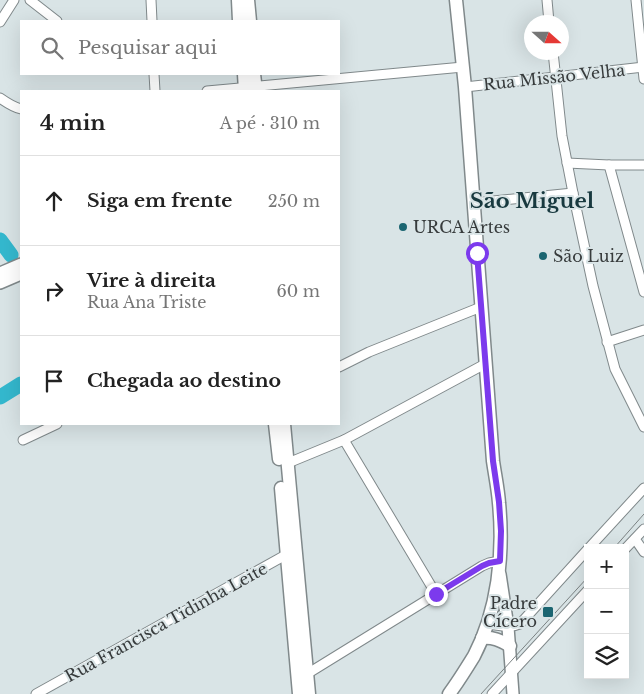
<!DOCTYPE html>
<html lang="pt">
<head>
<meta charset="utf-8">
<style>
  :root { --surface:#fff; --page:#f2f2f2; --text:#222; --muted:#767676; --line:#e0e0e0 }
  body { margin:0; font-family:"Libre Baskerville",serif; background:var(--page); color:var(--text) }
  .controls { position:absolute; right:15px; bottom:15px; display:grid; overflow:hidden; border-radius:0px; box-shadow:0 5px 20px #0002 }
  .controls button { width:45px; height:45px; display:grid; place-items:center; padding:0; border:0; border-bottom:1px solid var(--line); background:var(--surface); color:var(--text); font:25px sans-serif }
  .compass { position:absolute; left:524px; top:15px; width:45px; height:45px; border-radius:50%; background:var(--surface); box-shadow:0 5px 20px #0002; rotate:111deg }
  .stop { position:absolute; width:15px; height:15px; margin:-11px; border:4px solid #7c3aed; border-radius:50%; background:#fff }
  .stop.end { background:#7c3aed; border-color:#fff; box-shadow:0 1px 5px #0008 }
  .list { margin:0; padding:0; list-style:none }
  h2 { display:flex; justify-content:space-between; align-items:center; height:65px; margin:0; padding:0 20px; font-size:21px }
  h2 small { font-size:16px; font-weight:400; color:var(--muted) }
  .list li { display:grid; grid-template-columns:32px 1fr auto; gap:15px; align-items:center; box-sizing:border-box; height:90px; padding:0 20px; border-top:1px solid var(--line) }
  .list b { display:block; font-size:19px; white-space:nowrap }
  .list p { margin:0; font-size:16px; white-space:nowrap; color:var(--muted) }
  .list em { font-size:16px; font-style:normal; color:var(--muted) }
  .icon { flex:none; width:28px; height:28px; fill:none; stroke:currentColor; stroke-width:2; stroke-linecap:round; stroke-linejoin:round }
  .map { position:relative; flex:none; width:644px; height:694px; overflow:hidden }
  .search { position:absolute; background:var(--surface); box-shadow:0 5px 20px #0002; left:20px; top:20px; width:320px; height:55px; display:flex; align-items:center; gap:12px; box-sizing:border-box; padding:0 18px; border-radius:0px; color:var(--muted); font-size:19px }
  .panel { position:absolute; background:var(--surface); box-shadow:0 5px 20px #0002; left:20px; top:90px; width:320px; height:335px; border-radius:0px }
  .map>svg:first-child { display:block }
</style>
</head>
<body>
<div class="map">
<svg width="644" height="694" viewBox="0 0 644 694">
  <rect width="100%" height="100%" fill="#d9e4e6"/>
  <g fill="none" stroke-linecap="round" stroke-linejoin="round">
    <g stroke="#34b8ce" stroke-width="15">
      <path d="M0,240L11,255"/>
      <path d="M0,397L21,384"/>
    </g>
    <g stroke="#80898b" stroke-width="11">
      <g id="minor">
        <path d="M30,0L57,21"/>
        <path d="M151,0L152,21"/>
        <path d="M547,0L549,22"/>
        <path d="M636,0L644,79"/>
        <path d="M0,22L14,0"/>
        <path d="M553,52L562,136L573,193L593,286L615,369L644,427"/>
        <path d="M154,74L155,91"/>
        <path d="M465,87L644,67"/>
        <path d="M207,91L463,67"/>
        <path d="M0,98C7,103 13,107 21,109"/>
        <path d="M567,163L609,165H644"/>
        <path d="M609,165L644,292"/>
        <path d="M473,203L573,193"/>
        <path d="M607,342L644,330"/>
        <path d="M339,367L369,352L481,307"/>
        <path d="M23,440L57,424"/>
        <path d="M344,440L436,594"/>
        <path d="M288,463L344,440L485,364"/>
        <path d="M635,539L644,552"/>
        <path d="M589,548L644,488"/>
        <path d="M625,549L644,529"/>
        <path d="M487,624C498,625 509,629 520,624L588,549"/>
        <path d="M307,674L482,566L489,563L500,561"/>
        <path d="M36,694L291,552"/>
        <path d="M492,694L588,590"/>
      </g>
    </g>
    <g stroke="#80898b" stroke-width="14">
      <g id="tertiary">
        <path d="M0,273L21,264"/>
        <path d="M0,283L21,274"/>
        <path d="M500,574L508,627L513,694"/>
      </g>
    </g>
    <g stroke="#80898b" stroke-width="15">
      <g id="secondary">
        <path d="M238,0L239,21"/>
        <path d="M248,0L250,21"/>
        <path d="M244,74L245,91"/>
        <path d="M254,74L256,91"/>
        <path d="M275,424L279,459"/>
        <path d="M284,424L309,694"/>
        <path d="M281,488L299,694"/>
        <path d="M482,638C493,637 500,640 510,646"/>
        <path d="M449,694C458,682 466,669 474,656C498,610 504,554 499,503C498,489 495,475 493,461L465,87L456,0"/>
      </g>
    </g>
    <use href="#minor" stroke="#fff" stroke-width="9"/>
    <use href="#tertiary" stroke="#fff" stroke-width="11"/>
    <use href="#secondary" stroke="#fff" stroke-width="12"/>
    <g stroke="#7b8283" stroke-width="1">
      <path d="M614,548L644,514"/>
      <path d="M481,694L588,577"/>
    </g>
  </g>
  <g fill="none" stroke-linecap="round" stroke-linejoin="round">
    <path stroke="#7c3aed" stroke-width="6" d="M436,594L482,566L489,563L500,561L501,531L499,502L493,461L477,253"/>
  </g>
  <g fill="#1b6571" stroke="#d9e4e6" stroke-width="2">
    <circle cx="403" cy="227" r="5"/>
    <circle cx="543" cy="256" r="5"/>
    <rect x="542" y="606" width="12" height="12" rx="2.5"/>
  </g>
  <g text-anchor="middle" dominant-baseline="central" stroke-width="4" stroke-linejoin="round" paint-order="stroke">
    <g font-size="16" fill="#373b3c" stroke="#d9e4e6">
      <text transform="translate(554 77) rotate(-6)">Rua Missão Velha</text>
      <text transform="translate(166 622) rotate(-29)">Rua Francisca Tidinha Leite</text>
    </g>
    <g font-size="16" fill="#373b3c" stroke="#d9e4e6" text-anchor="start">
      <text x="413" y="227">URCA Artes</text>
      <text x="553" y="256">São Luiz</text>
      <text x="537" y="603" text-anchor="end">Padre<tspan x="537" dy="18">Cícero</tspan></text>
    </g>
    <g font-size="21" font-weight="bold" fill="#18393f" stroke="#d9e4e6">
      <text x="532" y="201">São Miguel</text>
    </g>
  </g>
</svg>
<div class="controls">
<button>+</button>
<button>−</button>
<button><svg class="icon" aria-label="layers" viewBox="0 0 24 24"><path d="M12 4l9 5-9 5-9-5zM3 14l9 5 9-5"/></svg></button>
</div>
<svg class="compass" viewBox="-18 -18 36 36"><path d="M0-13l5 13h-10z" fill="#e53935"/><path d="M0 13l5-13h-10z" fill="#767676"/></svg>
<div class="stop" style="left:477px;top:253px"></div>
<div class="stop end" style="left:436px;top:594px"></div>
<div class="search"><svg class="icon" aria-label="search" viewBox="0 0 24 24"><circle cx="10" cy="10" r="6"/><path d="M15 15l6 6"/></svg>Pesquisar aqui</div>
<section class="panel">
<h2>4 min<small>A pé · 310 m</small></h2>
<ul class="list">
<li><svg class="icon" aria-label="ahead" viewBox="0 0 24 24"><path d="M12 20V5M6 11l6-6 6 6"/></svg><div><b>Siga em frente</b></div><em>250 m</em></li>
<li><svg class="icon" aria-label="right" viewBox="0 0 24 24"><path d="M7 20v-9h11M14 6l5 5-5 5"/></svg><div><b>Vire à direita</b><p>Rua Ana Triste</p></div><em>60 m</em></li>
<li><svg class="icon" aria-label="arrive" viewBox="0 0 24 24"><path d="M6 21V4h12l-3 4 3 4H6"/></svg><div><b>Chegada ao destino</b></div></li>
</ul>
</section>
</div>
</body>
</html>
